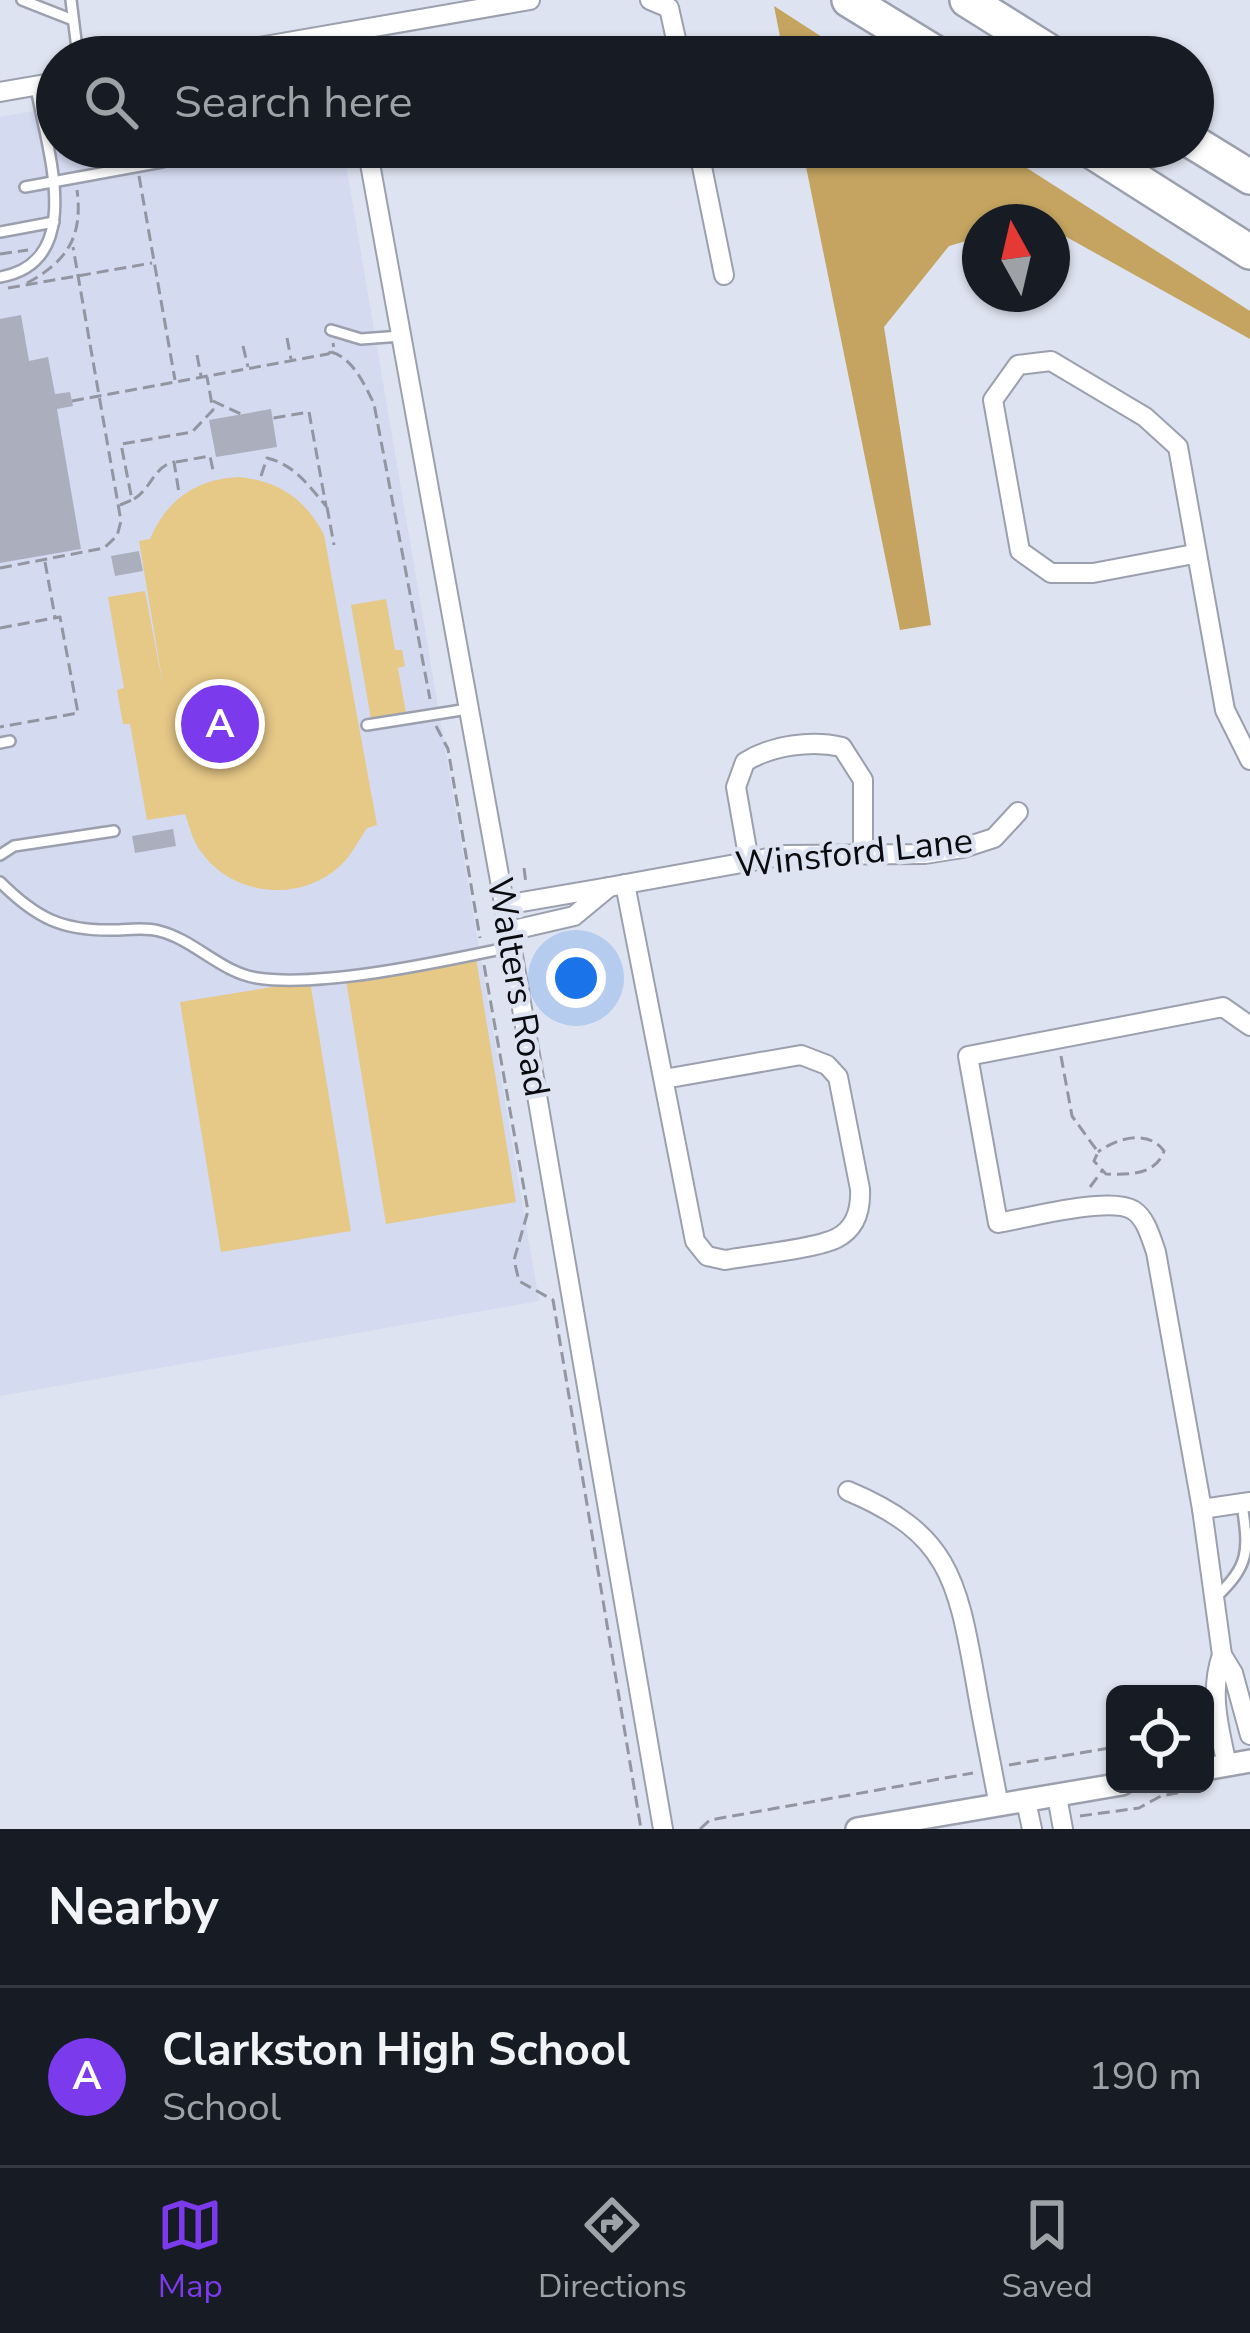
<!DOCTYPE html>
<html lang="en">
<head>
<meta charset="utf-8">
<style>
  :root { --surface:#171b24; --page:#20242c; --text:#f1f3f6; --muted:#9ea1a6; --line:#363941; --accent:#7c3aed }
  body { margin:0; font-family:"Nunito Sans",sans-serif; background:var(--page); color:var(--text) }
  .controls { position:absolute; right:36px; bottom:36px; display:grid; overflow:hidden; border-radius:18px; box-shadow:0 3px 9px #0004 }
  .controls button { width:108px; height:108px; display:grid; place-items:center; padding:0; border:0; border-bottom:3px solid var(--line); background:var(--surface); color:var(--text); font:60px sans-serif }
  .compass { position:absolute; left:962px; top:204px; width:108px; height:108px; border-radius:50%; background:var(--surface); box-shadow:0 3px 9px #0004; rotate:352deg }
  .you { position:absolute; left:576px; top:978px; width:42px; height:42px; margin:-30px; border:9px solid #fff; border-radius:50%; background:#1a73e8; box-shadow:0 0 0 18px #1a73e833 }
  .badge { display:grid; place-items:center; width:78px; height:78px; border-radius:50%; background:var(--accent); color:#fff; font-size:39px; font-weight:700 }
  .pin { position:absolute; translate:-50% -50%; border:6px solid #fff; box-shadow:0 3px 12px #0006 }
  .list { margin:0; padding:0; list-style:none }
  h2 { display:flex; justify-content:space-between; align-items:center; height:156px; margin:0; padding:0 48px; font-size:51px }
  h2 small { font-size:39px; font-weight:400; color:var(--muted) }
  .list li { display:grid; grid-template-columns:78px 1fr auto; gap:36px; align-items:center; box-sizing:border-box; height:180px; padding:0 48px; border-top:3px solid var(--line) }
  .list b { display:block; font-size:45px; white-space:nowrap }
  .list p { margin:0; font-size:39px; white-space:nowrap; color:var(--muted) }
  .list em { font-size:39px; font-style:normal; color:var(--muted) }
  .icon { flex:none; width:66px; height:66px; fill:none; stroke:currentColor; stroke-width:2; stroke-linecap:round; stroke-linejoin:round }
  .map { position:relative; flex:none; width:1250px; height:1829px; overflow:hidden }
  .search { position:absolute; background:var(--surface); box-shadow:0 3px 9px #0004; left:36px; right:36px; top:36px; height:132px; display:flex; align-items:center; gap:30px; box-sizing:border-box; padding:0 42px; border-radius:66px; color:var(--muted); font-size:45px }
  .sheet { height:336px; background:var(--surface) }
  nav { display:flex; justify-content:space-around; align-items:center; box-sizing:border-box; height:168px; border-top:3px solid var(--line); background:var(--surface); font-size:33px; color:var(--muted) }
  nav a { display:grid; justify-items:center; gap:6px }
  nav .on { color:var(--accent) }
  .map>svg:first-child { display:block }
</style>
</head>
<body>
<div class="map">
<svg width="1250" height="1829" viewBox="0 0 1250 1829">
  <rect width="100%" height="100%" fill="#dee3f1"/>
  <path fill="#d4daf0" d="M57,107V147H343L539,1301L0,1396V117Z"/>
  <g fill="#e6c887">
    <path d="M239,477C278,481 306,499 324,535L377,825L367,828C358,841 352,855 340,866C299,904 230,896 199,849C192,838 189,825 185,814L147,820L130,724H123L117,690L124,688L108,597L145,591L164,691L139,541L150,539C167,499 197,479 239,477Z"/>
    <path d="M386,599L395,650H402L405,666L398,668L406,713L371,719L351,605Z"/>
    <path d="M475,952L516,1202L386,1224L345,974Z"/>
    <path d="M310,981L351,1231L221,1252L180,1002Z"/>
  </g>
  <g fill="#c4a460">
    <path d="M774,6L853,57H784Z"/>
    <path d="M802,147H994L1250,311V339L1052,229V222H980V237L949,246L884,327L931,625L900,630Z"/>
  </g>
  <g fill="#abafbd">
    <path d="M21,315L29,361L48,357L55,394L70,392L73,406L57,409L81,549L0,563V319Z"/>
    <path d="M271,409L277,447L216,457L209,420Z"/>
    <path d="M139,551L143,571L115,576L111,556Z"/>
    <path d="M173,829L176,846L135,853L132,836Z"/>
  </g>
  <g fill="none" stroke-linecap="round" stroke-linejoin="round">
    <g stroke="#9ca0ae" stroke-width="14">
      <g id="service">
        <path d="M22,0L73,20"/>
        <path d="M71,0L78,57"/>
        <path d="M25,187L162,162"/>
        <path d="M0,232L54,222"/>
        <path d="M0,277C88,262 46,147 36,87"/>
        <path d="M331,330L361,339L401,336"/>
        <path d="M367,725L468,709"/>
        <path d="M0,743L10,741"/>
        <path d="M0,855L14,846L114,831"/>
        <path d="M0,882C36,918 62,931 113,930C128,930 145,927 159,931C195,940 220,972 257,978C323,988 444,961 511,947"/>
        <path d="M1214,1599C1250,1565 1249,1552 1242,1504"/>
      </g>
    </g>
    <g stroke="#9ca0ae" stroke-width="22">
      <g id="minor">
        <path d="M650,0L669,8L680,57"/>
        <path d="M346,32L351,57"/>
        <path d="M202,57L530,0"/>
        <path d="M0,92L57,82"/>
        <path d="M367,147L501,886L663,1829"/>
        <path d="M698,147L724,275"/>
        <path d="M1194,554L1093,573H1051L1020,551L993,400L1018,365L1051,361L1145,417L1178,447L1225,710L1250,760"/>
        <path d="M749,861L736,787L745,762C772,745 812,740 842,747L863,780V854"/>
        <path d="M625,884L695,1241L707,1256L725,1260C751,1255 816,1249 837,1238C856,1228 861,1209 860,1189L838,1077L827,1065L801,1055L664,1079"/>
        <path d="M609,887L785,855L925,854L963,848L994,838L1018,812"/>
        <path d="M504,905L609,887L574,916L509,931"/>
        <path d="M848,1491C948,1533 957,1578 975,1678C982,1720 991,1763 999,1806"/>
        <path d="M1202,1509L1250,1502"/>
        <path d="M1222,1655L1202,1509L1156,1252C1151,1238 1146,1218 1133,1210C1109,1196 1027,1218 998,1223L968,1056L1223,1007L1250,1026"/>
        <path d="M1227,1765C1219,1728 1209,1692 1222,1655L1233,1673L1250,1735"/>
        <path d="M1057,1796L1063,1829"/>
        <path d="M1026,1801L1032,1829"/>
      </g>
    </g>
    <g stroke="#9ca0ae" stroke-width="26">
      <g id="tertiary">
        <path d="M1205,1769L1250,1761"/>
        <path d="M857,1829L1122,1784"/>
      </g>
    </g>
    <g stroke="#9ca0ae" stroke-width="38">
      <g id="motorway">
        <path d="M849,0L942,57"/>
        <path d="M967,0L1058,57"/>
        <path d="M1193,142L1250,177"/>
        <path d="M1085,147L1250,252"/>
      </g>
    </g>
    <g stroke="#9396a1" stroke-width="3" stroke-dasharray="12 6" stroke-linecap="butt">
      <path d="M139,176L175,380"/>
      <path d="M0,254L28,250"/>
      <path d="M27,283C68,261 83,236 77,190"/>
      <path d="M8,288L152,263"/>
      <path d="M287,338L291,359"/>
      <path d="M243,346L248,367"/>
      <path d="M331,352C352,357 365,385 374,404L430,699"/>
      <path d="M197,355L201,376"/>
      <path d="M72,401L328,354L334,349L333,343"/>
      <path d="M213,401L241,414"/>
      <path d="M176,462L210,456L214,475"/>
      <path d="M261,476L267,458C295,465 308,485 326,506L309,412L273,418"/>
      <path d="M134,499C151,489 154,466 174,462L179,493"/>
      <path d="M120,505L132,500L121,444L192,432L213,410L207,377"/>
      <path d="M327,507L334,545"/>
      <path d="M45,562L55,617"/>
      <path d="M0,568L104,548L117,536L121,521L73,247"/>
      <path d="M0,628L60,617L78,713L0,727"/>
      <path d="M436,726L448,749L480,938"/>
      <path d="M524,868L526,884"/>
      <path d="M484,965L528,1211L514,1260L519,1281L553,1300L641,1829"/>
      <path d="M1061,1056L1072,1116L1098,1152L1094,1161L1106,1174C1129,1175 1156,1175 1164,1151C1148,1129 1117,1138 1098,1152"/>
      <path d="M1090,1187L1102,1171"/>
      <path d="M1009,1765L1115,1747"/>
      <path d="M1080,1816L1139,1808L1161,1796L1204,1788"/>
      <path d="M700,1829L710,1820L973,1773"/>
    </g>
    <use href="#service" stroke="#fff" stroke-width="9"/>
    <use href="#minor" stroke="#fff" stroke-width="18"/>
    <use href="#tertiary" stroke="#fff" stroke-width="21"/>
    <use href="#motorway" stroke="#fff" stroke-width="33"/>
  </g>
  <g text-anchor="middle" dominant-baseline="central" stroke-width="9" stroke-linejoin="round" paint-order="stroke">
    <g font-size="36" fill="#0a0b10" stroke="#dee3f1">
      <text transform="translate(854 853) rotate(-6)">Winsford Lane</text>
      <text transform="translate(518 987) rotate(80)">Walters Road</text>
    </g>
  </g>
</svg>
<div class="controls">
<button><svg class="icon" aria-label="locate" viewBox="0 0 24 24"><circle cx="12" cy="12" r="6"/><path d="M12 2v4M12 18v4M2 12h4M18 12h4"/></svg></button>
</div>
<svg class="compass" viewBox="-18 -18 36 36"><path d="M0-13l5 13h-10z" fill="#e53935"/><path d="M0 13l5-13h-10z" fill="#9ea1a6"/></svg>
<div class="you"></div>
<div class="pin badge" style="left:220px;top:724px">A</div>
<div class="search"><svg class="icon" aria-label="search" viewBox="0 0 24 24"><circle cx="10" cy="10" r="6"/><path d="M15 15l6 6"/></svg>Search here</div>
</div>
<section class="sheet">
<h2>Nearby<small></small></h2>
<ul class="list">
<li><span class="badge">A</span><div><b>Clarkston High School</b><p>School</p></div><em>190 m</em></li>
</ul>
</section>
<nav>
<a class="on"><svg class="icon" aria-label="map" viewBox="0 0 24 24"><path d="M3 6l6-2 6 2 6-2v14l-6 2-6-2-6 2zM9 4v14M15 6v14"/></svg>Map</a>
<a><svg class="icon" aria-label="directions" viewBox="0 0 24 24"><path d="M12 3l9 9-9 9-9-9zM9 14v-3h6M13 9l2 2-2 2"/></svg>Directions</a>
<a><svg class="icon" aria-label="saved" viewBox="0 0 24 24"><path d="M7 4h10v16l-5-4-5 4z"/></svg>Saved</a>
</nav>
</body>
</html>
